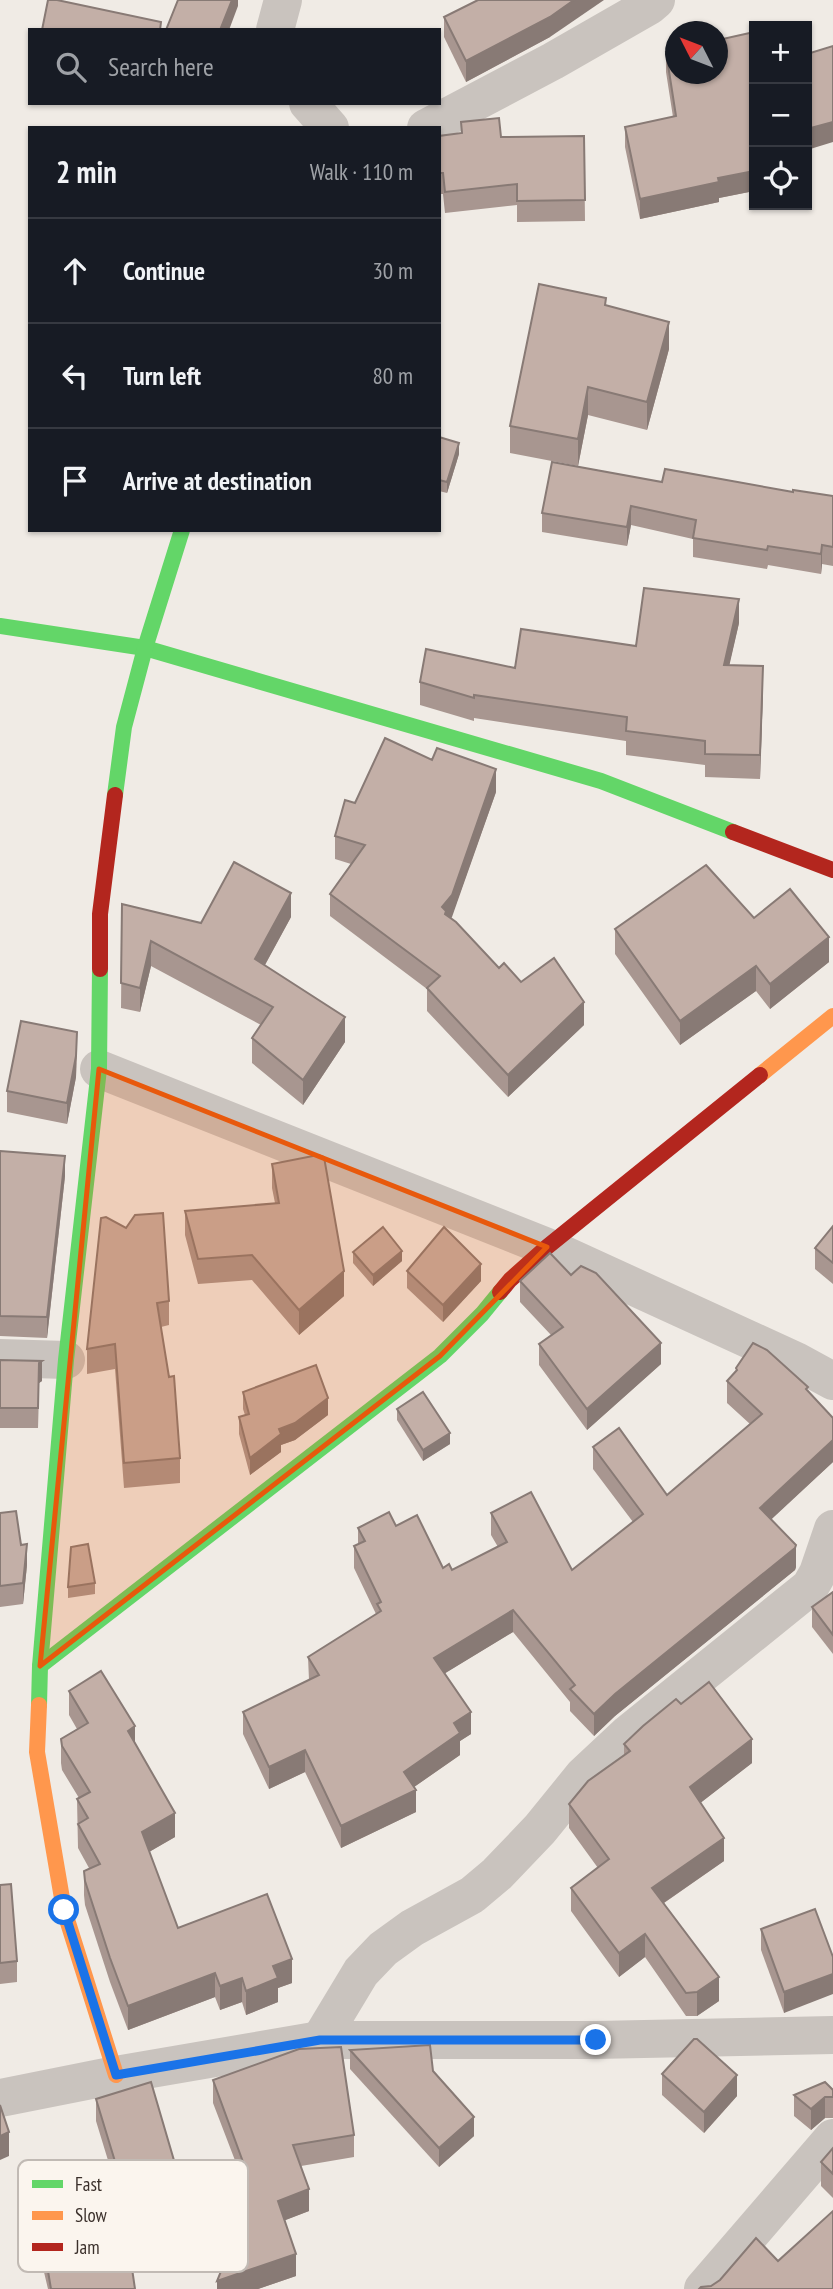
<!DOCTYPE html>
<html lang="en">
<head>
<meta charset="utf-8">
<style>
  :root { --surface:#171b24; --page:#242831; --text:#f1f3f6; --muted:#9ea1a6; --line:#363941 }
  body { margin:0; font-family:"PT Sans Narrow",sans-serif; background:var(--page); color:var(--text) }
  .controls { position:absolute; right:21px; top:21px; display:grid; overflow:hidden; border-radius:0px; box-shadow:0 2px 5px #0004 }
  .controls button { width:63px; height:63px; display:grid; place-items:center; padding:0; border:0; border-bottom:2px solid var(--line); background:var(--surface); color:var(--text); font:35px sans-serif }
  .compass { position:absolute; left:665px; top:21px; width:63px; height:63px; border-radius:50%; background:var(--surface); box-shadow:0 2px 5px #0004; rotate:312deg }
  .stop { position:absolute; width:21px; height:21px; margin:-16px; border:5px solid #1a73e8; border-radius:50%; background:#fff }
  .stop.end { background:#1a73e8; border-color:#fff; box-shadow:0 2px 7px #0008 }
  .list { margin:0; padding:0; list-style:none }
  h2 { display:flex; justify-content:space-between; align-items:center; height:91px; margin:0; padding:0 28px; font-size:30px }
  h2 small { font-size:23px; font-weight:400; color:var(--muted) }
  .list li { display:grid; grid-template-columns:46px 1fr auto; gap:21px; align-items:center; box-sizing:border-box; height:105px; padding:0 28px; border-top:2px solid var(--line) }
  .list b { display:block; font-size:26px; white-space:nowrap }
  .list em { font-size:23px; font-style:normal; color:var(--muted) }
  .icon { flex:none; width:38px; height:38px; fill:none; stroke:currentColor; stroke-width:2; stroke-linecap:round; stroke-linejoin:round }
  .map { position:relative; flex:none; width:833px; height:2289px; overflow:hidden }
  .search { position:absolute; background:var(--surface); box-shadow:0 2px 5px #0004; left:28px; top:28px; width:413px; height:77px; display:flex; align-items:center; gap:18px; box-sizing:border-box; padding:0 24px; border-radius:0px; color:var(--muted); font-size:26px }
  .panel { position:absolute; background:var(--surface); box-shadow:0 2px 5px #0004; left:28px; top:126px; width:413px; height:406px; border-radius:0px }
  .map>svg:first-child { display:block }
</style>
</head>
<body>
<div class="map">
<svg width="833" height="2289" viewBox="0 0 833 2289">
  <rect width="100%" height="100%" fill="#f0ebe5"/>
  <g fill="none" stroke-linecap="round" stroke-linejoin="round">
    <g stroke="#c9c3be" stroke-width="38">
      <path d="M275,30L283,0"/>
      <path d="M308,103L330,128"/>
      <path d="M426,128L553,61L649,6L656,0"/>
      <path d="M99,1069L547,1247L796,1361L833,1381"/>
      <path d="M0,1358L66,1360"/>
      <path d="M320,2040L361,1972L383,1949L412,1928L472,1895L497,1874L540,1829L583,1776L629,1733L810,1587L818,1573L833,1529"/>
      <path d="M0,2098L116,2075L320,2040H596L833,2035"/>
      <path d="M703,2289L833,2138"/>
    </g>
    <g stroke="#63d668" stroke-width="16">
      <path d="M0,626L145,648L601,781L733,832"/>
      <path d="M115,795L124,727L145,648L182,530"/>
      <path d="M40,1666L440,1356L482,1314L500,1292"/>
      <path d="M39,1705L40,1666L66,1360L99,1069L100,969"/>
    </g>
    <g stroke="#ff974d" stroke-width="16">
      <path d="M760,1075L833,1016"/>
      <path d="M39,1705L37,1752L64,1910L116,2075"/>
    </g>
    <g stroke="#b3261e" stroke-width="16">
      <path d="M733,832L833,870"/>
      <path d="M100,969V914L115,795"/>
      <path d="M500,1292L510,1280L547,1247L760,1075"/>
    </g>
  </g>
  <g fill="#a89690">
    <path d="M444,17L550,37L466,82L444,37Z"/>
    <path d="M754,32V191L719,198V202L640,219L625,147V127L673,117L666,72V52Z"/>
    <path d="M461,122L501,137L584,136L585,221L517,222V205L445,213L443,194H439V136L461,133Z"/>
    <path d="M606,305L669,349L647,430L588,415L578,466L510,453V426Z"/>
    <path d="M439,437L459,454L447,493L439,491Z"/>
    <path d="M662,482L793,492L833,496V566L822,564L821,574L768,565L767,569L693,557V539L631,525L627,546L542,532V513Z"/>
    <path d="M739,623L729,665L763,690L760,779L705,777V765L626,755V741L474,718V721L420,705V682L515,668L636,646Z"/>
    <path d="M496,792L451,918L499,968L521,982L584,1025L508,1097L427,1011V989L330,916V894L351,864L335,859V836L355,803Z"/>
    <path d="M122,904L201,923L291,917L265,965L345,1042L303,1105L252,1063V1038L261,1025L151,966L140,1012L121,1008Z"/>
    <path d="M615,929L829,962L770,1009L756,991L680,1045L615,954Z"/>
    <path d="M77,1053L76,1077L67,1124L7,1112V1091Z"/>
    <path d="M0,1151L65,1176L47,1338L0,1336Z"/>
    <path d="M272,1164L344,1296L299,1335L252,1280L198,1284L185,1235V1211L275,1203L272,1188Z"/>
    <path d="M106,1217L169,1301V1325L161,1327L180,1458V1483L124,1488L115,1369L87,1374V1349Z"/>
    <path d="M833,1226V1284L815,1269V1248Z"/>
    <path d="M353,1252L402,1261L373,1286L353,1263Z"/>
    <path d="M407,1271L481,1281L443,1322L407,1288Z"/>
    <path d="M571,1275L661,1364L587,1430L539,1365V1344L551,1335L520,1302V1281Z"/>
    <path d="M0,1360L42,1381L39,1383L38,1428H0Z"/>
    <path d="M736,1368L808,1391L833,1418V1462L771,1519L796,1567L795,1570L615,1716L594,1736L570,1711V1702L513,1632L445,1673L471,1734L460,1741V1755L414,1787L416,1812L341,1848L305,1772L269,1789L243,1734V1712L309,1680L308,1657L376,1614L354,1568V1546L358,1545V1528L396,1526L443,1568L452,1570L498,1547L491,1535V1513L572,1570L633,1522L593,1469V1447L667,1495L750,1424L727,1403V1381L736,1371Z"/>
    <path d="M243,1392L328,1415L295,1440L281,1445V1452L250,1475L239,1434V1417L245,1415L243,1409Z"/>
    <path d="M397,1409L450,1444L423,1461L397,1420Z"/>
    <path d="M0,1513L21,1545L27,1565L23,1604L0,1607Z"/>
    <path d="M95,1583V1594L68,1598V1587Z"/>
    <path d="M833,1592V1654L812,1627V1607Z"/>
    <path d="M69,1691L135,1744L175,1837L149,1852L178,1928L292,1983L278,1988V2002L246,2015L242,2002L220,2010L215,1997L128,2030L110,1982L85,1905L84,1895V1871L89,1868L78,1848L77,1799L79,1798L62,1770L61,1763V1739L77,1729L69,1715Z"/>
    <path d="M681,1704L752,1763L700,1803L724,1861L664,1903L719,2001L697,2016H686L645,1957L619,1977L571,1911V1888L598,1868L569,1828V1804L624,1755V1744Z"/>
    <path d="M0,1885L17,1961V1982L0,1984Z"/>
    <path d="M761,1929L833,1957L784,2013L761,1950Z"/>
    <path d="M350,2050L474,2136L439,2167L350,2069Z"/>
    <path d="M662,2074L737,2096L704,2133L662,2095Z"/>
    <path d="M213,2080L354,2135V2157L301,2166L309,2211L285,2220L296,2276L258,2289H217L230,2251L132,2270L135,2289H48L35,2234V2212L118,2193L96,2121V2099L178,2174L236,2163L213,2103Z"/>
    <path d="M833,2090V2118H825L811,2130L794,2116V2095Z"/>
    <path d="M833,2148V2198L821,2186V2162Z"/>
  </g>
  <g fill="#887a75">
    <path d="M232,0H238V6L229,30H220Z"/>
    <path d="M574,0H604L550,37L466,82V61Z"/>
    <path d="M833,122V142L807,150V129Z"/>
    <path d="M754,171V191L719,198V202L640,219V199L718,178Z"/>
    <path d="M669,322V349L647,430V402Z"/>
    <path d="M588,387V415L578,466V439Z"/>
    <path d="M459,443V454L447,493V482Z"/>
    <path d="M631,506V525L627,546V527Z"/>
    <path d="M822,545V564L821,574V554Z"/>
    <path d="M739,599V623L724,689V665Z"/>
    <path d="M763,666V690L760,779V755Z"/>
    <path d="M496,769V792L452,917L446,925L442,907Z"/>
    <path d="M291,893V917L255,983V959Z"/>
    <path d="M829,937V962L770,1009V984Z"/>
    <path d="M151,941V966L140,1012V988Z"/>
    <path d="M756,966V991L680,1045V1021Z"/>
    <path d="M584,1002V1025L508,1097V1075Z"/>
    <path d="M345,1017V1042L303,1105V1080Z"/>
    <path d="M77,1032L76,1077L67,1124V1103Z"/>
    <path d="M65,1156V1176L47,1338V1317Z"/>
    <path d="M402,1251V1261L373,1286V1275Z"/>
    <path d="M481,1264V1281L443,1322V1305Z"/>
    <path d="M344,1271V1296L299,1335V1310Z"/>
    <path d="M661,1343V1364L587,1430V1409Z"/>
    <path d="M42,1361V1381L39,1383L38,1428L39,1363Z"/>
    <path d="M328,1398V1415L295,1440L281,1445V1452L250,1475V1458L279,1429Z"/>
    <path d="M450,1433V1444L423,1461V1450Z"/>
    <path d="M833,1440V1462L760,1530V1508Z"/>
    <path d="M27,1544V1565L23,1604V1583Z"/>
    <path d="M796,1545V1567L795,1570L615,1716L594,1736V1714L615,1694Z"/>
    <path d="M513,1610V1632L434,1680V1658Z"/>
    <path d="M471,1712V1734L460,1741V1755L404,1794V1772L454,1723Z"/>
    <path d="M135,1726V1750L128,1731Z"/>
    <path d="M752,1739V1763L690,1811V1787Z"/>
    <path d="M305,1750V1772L269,1789V1767Z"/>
    <path d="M416,1790V1812L341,1848V1826Z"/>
    <path d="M175,1813V1837L142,1856V1832Z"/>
    <path d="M724,1838V1861L652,1911V1888Z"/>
    <path d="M645,1934V1957L619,1977V1953Z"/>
    <path d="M292,1959V1983L278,1988V2002L246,2015V1991L273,1966Z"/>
    <path d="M215,1973V1997L128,2030V2006Z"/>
    <path d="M833,1974V1994L784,2013V1992Z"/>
    <path d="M719,1977V2001L697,2016V1992Z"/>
    <path d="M242,1978V2002L220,2010V1986Z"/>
    <path d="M737,2075V2096L704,2133V2112Z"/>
    <path d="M825,2097V2118L811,2130V2109Z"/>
    <path d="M474,2117V2136L439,2167V2148Z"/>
    <path d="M9,2132V2156L0,2160V2136Z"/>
    <path d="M309,2189V2211L278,2223V2201Z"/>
    <path d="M296,2254V2276L258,2289H217V2281Z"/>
  </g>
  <g fill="#c3afa7" stroke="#887a75" stroke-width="2">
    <path d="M48,0H57L161,22L160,30H42Z"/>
    <path d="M178,0H232L220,30H166Z"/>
    <path d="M478,0H574L550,17L466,61L444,17Z"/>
    <path d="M754,32V171L718,178L719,182L640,199L625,127L676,116L666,52L676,50V74H718V40Z"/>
    <path d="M833,46V122L807,129V54Z"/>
    <path d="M499,118L501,137L584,136L585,200L517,201V184L445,192L443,173H439V136L462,133L461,122Z"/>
    <path d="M539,284L606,298L605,305L669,322L647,402L588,387L578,439L510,426Z"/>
    <path d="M439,437L459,443L447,482L439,480Z"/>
    <path d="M552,462L662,482L665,469L793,492V490L833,496V547L822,545L821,554L768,546L767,550L693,538L696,520L631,506L627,527L542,513Z"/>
    <path d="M644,588L739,599L724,665L763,666L760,755L705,754V741L626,731L627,717L474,695V698L420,682L426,649L515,668L521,629L636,646Z"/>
    <path d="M385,738L432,760L437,748L496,769L452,895L442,907L446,911L445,914L456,922L499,968L504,963L521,982L554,958L584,1002L508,1075L427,988L440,976L330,894L365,845L335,836L345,800L355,803Z"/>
    <path d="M234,862L291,893L255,959L345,1017L303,1080L252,1038L273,1007L151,941L140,988L121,983L122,904L201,923Z"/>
    <path d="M706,865L754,918L790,889L829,937L770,984L756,966L680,1021L615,929Z"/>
    <path d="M21,1021L77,1032L76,1056L67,1103L7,1091Z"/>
    <path d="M0,1151L65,1156L47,1317L0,1316Z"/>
    <path d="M318,1155L324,1157L344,1271L299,1310L252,1255L198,1259L185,1211L279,1203L272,1164Z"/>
    <path d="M163,1213L169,1301L157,1303L169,1377L174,1376L180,1458L124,1463L115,1344L87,1349L101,1218L106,1217L126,1228L135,1215Z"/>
    <path d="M833,1226V1263L815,1248Z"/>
    <path d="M383,1227L402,1251L373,1275L353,1252Z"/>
    <path d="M444,1227L481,1264L443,1305L407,1271Z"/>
    <path d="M550,1253L571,1275L581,1266L596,1273L661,1343L587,1409L539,1344L563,1327L520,1281Z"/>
    <path d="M753,1343L767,1350L808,1387L806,1389L833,1418V1440L760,1508L796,1545L795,1548L615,1694L594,1714L570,1689L575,1685L513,1610L434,1658L471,1712L454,1723L460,1733L404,1772L416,1790L341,1826L305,1750L269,1767L243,1712L319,1675L308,1657L381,1611L377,1604L381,1602L354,1546L365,1541L358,1528L389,1512L396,1526L417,1515L443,1568L449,1564L452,1570L507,1542L491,1513L531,1492L572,1570L643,1514L593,1447L619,1428L667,1495L762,1414L727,1381L737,1370L736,1368Z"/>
    <path d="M0,1360L42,1361L39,1363L38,1408H0Z"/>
    <path d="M316,1365L328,1398L295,1423L279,1429L281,1434L250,1458L239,1417L249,1414L243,1392Z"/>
    <path d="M423,1392L450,1433L423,1450L397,1409Z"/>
    <path d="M16,1511L21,1545L27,1544L23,1583L0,1586V1513Z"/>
    <path d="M88,1544L95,1583L68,1587L71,1547Z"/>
    <path d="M833,1592V1635L812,1607Z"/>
    <path d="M101,1671L135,1726L128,1731L175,1813L142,1832L178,1928L267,1894L292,1959L273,1966L278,1978L246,1991L242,1978L220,1986L215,1973L128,2006L110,1958L85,1881L84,1871L100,1864L78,1824L88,1818L77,1799L90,1792L62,1746L61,1739L88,1723L69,1691Z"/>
    <path d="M709,1682L752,1739L690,1787L724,1838L652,1888L719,1977L697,1992L686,1993L645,1934L619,1953L571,1888L609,1859L569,1804L588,1781L630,1751L624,1744L643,1726L676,1699L681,1704Z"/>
    <path d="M11,1884L17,1961L0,1963V1885Z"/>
    <path d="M815,1909L833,1957V1974L784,1992L761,1929Z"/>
    <path d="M694,2039H697L737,2075L704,2112L662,2074Z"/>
    <path d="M430,2045L433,2071L474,2117L439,2148L350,2050Z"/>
    <path d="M341,2047L354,2135L293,2145L309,2189L278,2201L296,2254L217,2281L239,2227L129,2248L135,2289H51L47,2265L35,2212L124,2191L96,2099L151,2082L178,2174L243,2162L213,2080L299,2049Z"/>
    <path d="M825,2082L833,2090V2097H825L811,2109L794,2095Z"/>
    <path d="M0,2105L9,2132L0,2136Z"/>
    <path d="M833,2148V2174L821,2162Z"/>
    <path d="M833,2211V2289H699L701,2287L711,2286L720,2280L756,2238L778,2261Z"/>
  </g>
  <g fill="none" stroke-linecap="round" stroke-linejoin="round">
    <path stroke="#1a73e8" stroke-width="9" d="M64,1910L116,2075L320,2040H596"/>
  </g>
  <path fill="#e8590c" fill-opacity="0.2" stroke="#e8590c" stroke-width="5" stroke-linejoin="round" d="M99,1069L547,1247L440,1356L40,1666Z"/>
  <rect x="18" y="2160" width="230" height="112" rx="10" fill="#fbf5ee" stroke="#c1bab4" stroke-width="2"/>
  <rect x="32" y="2180" width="31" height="8" fill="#63d668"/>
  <rect x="32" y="2211" width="31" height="9" fill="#ff974d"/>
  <rect x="32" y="2243" width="31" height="8" fill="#b3261e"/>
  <g font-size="19" fill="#3b302b">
    <text x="75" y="2191">Fast</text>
    <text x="75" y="2222">Slow</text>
    <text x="75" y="2254">Jam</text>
  </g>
</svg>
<div class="controls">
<button>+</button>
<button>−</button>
<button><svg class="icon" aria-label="locate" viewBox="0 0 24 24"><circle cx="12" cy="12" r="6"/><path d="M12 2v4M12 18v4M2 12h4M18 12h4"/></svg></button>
</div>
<svg class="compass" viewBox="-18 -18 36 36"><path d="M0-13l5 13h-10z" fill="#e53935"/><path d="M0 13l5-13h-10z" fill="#9ea1a6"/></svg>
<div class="stop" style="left:64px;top:1910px"></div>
<div class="stop end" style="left:596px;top:2040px"></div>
<div class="search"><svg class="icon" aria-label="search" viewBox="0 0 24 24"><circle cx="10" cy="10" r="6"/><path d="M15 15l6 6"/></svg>Search here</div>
<section class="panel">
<h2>2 min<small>Walk · 110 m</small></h2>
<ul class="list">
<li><svg class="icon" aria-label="ahead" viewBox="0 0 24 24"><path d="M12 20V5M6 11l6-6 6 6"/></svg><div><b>Continue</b></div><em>30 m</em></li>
<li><svg class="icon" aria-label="left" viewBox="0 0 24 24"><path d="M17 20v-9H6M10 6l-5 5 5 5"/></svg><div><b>Turn left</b></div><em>80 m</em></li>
<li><svg class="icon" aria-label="arrive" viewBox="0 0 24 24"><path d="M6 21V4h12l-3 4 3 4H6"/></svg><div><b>Arrive at destination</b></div></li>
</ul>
</section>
</div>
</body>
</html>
